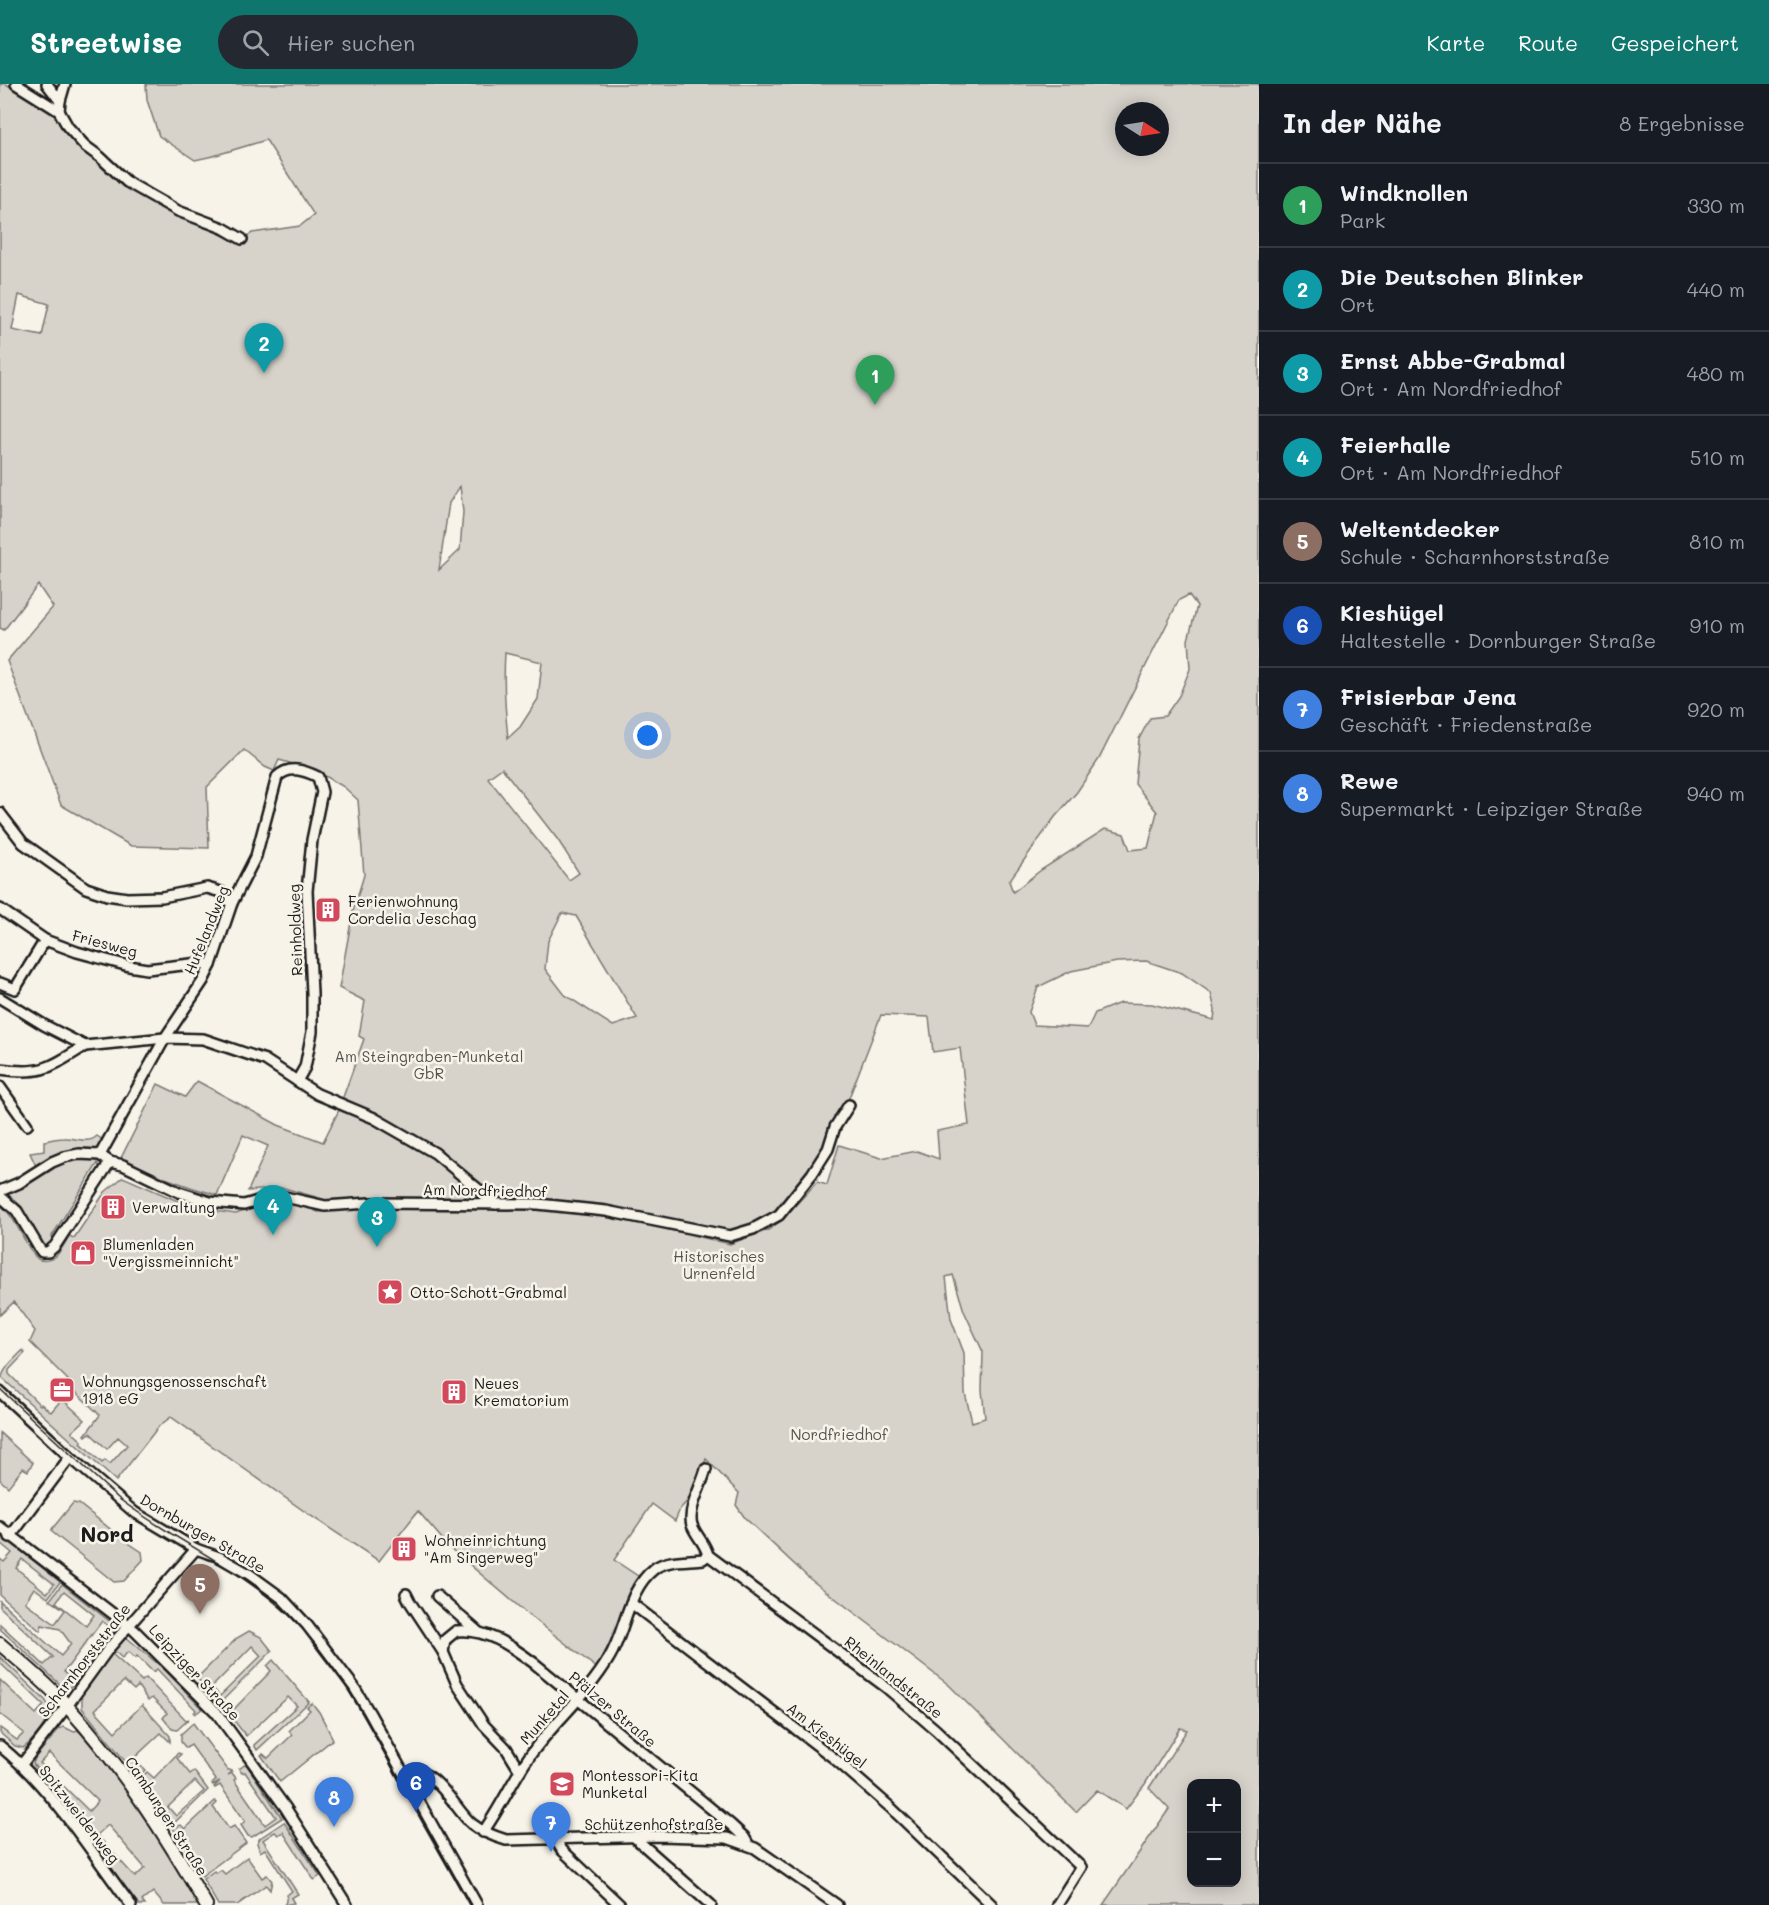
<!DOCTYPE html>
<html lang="de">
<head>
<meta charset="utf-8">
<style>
  :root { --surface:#171b24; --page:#242831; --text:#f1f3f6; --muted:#9ea1a6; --line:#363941; --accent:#0f766e }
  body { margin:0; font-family:Mali,sans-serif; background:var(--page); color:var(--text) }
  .controls { position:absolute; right:18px; bottom:18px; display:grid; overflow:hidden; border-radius:12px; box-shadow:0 3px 15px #0003 }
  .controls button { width:54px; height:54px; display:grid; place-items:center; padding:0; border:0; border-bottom:2px solid var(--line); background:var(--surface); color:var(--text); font:30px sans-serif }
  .compass { position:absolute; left:1115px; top:18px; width:54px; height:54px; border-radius:50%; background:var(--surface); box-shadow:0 3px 15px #0003; rotate:102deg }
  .you { position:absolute; left:648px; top:652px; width:21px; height:21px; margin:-15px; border:4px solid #fff; border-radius:50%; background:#1a73e8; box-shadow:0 0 0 9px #1a73e833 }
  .badge { display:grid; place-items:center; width:39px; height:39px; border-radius:50%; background:var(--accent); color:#fff; font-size:20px; font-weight:700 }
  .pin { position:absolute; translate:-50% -50px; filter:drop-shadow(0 2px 3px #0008) }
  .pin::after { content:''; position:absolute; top:32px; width:21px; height:18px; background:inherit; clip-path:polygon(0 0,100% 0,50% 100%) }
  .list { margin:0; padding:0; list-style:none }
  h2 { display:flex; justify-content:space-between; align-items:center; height:78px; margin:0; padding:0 24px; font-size:26px }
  h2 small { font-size:20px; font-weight:400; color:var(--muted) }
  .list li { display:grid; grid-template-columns:39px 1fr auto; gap:18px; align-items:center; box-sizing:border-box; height:84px; padding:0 24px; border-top:2px solid var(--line) }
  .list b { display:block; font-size:22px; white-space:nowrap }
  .list p { margin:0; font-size:20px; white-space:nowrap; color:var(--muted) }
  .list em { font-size:20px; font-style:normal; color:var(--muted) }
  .icon { flex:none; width:33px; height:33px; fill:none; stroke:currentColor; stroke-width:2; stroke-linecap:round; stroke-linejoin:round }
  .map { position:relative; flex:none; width:1259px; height:1821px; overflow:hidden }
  header { display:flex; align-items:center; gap:36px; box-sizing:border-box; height:84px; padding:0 30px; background:var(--accent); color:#fff }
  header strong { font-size:28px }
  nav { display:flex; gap:33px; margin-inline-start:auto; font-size:21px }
  .search { width:420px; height:54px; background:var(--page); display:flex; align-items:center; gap:15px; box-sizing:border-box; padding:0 21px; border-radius:33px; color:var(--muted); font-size:22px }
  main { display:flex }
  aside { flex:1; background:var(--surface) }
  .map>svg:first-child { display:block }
</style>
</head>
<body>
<header>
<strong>Streetwise</strong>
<div class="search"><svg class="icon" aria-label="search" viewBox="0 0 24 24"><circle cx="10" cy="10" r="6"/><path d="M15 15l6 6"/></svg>Hier suchen</div>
<nav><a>Karte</a><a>Route</a><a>Gespeichert</a></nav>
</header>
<main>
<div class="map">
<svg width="1259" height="1821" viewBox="0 0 1259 1821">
  <rect width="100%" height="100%" fill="#f7f3e8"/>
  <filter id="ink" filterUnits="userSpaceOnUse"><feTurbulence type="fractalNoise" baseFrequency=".0167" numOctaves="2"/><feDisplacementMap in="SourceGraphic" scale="12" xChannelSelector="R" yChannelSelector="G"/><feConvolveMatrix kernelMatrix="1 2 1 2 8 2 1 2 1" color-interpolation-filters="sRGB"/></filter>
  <g filter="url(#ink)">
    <g fill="#d7d3cb" stroke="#7a7874" stroke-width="1.5" fill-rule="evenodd">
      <path d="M0,0H6L55,30L83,64L186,135L238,158L252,149L300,142L314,131L266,56L213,72L195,76L159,52L147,16L146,0H1259V1821H1103L1169,1725L1149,1704L1187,1646L1180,1644L1145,1700L1126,1725L1097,1706L1076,1728L949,1601L810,1495L745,1434L736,1421L739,1409L706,1375L693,1411L680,1425L675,1437L652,1420L614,1476L641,1494L619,1541L607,1573L598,1585L524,1527L450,1464L418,1427L379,1477L311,1432L171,1333L159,1342L116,1397L2,1294C3,1284 16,1274 23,1266L25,1269L9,1286V1290L40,1321L41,1320L51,1328L62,1315L85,1336L72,1348L82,1357L81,1359L102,1379L105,1376L110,1380L127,1361L118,1353L107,1365L90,1349L86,1352L85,1351L100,1331L66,1299L68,1296L30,1258L35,1247L14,1218L0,1231V1121C18,1134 27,1168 38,1175C44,1178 52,1176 56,1172C61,1167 65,1159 69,1152L74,1154L105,1108L123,1093L194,1124L236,1130L269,1118H295L318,1128L371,1123L551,1125L606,1131L730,1160L768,1146L781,1137L817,1098L827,1101L839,1061L881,1074L917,1067L939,1075L937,1047L969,1041L960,964L933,968L929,933L881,931L847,1019L812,1087L775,1127L752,1141L730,1148L606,1123L498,1116L435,1064L342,1016L364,955L359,952L365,917L339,904L353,827L364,791L358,716L344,703L317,687L279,676L274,687L265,683L244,666L207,703L209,764L131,762L61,721L7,577L53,523L38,501L4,546L0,544ZM1124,27H1160V63H1124ZM19,211L49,220L42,252L12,246ZM460,402L463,428L460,466L439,486L449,419ZM1189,511L1197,522L1188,556L1190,585L1179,612L1165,632L1150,634L1139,655L1135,700L1157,728L1148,764L1130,766L1124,750L1105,745L1041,786L1013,808L1009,797L1055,733L1077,708L1099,675L1179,516ZM505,569L542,578L538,615L520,643L508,654C505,626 503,598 505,569ZM502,684L558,756L579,789L569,796L488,694ZM562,829L576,832L637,934L613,942L565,911L545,885L548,857ZM1146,877L1182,889L1211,909L1215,926L1214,936L1152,920L1120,919L1095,929L1088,944L1034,941L1029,928L1038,903L1071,887L1117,878ZM953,1191L964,1227L983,1268L982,1306L985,1334L972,1338L965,1309L964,1269L951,1235L946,1193ZM1192,1700H1236V1798H1192Z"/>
      <path d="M197,997L278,1041L323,1058L339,1026L370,1038L431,1072L486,1116L330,1117L284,1104L248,1107L268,1062L243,1051L217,1111C183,1102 152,1090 121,1074L158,1000L185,1013Z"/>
      <path d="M97,1052L103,1056L97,1065C69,1063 59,1067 36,1082L30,1069L44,1067V1057C50,1056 57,1054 64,1054C76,1053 87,1061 97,1052Z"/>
      <path d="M91,1074L102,1076L103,1082L100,1086L98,1079L52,1152L54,1161L48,1164H42L5,1110L6,1108C37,1090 54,1076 91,1074Z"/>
      <path d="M0,1349L33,1379L28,1387L23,1384L8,1403L0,1396Z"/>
      <path d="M73,1419L79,1420L124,1456L142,1468L143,1476L124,1497L114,1498L52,1448V1445Z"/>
      <path d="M0,1450L60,1498L48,1514L34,1504L25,1518L55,1540L65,1526L50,1516L62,1500L117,1543L76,1598L69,1604L63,1603L0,1545V1540L44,1581L53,1573L0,1523V1517L61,1572L71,1560L60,1545L42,1541L40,1547L0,1511V1475L4,1478L12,1469L0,1459ZM22,1475L54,1500L47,1509L16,1484ZM64,1507L94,1531L86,1542L56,1518ZM102,1537L112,1545L73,1596L64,1588Z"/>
      <path d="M249,1547L261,1553L272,1567L220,1619L197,1594L237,1554ZM252,1562L261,1572L220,1612L212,1603Z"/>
      <path d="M125,1552L166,1587L202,1625L195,1630L194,1629L196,1626L157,1585L153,1588L137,1572L135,1574L128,1568L122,1574L113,1566Z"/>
      <path d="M111,1569L142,1597L146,1594L186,1636L189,1635L177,1646L172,1645L163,1634L167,1629L152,1614L148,1617L138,1602L134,1606L124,1597L95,1626L115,1648L142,1621L170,1652V1658L161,1649L133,1675L145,1686L138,1693L82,1624V1615L78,1611Z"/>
      <path d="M0,1573L45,1616C47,1619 49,1621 50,1625C51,1635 31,1659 23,1664L15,1662L0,1649V1644L17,1656L24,1649L0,1630V1596L36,1630L44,1621L0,1579Z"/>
      <path d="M273,1576L309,1618L257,1666L254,1661L297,1622L288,1613L246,1652L225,1625L229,1622L234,1625L271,1587L267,1582Z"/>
      <path d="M312,1619L319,1628L333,1655L280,1698L261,1671L263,1670L268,1674L292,1651L289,1647L310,1626L307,1623Z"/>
      <path d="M193,1639L228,1686H230L232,1688L228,1691L232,1689L236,1694L234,1696L265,1741L276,1733L245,1688L242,1689L239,1685L246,1680L282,1734L252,1753L248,1752L241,1741L245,1737L220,1701L215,1704L214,1703L220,1697L213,1701L212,1700L216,1696L191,1661L186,1664L181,1658V1650Z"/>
      <path d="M64,1643L74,1648L77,1646L81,1649L115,1690L153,1743L200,1821H164L153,1808L142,1817L145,1821H139L33,1680L35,1674L59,1645ZM49,1669L98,1717L89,1727L40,1679ZM108,1741L145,1784L135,1793L97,1751Z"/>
      <path d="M178,1669L181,1670L177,1674L190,1690L194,1687L208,1706L171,1742L139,1696L147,1688L154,1694ZM195,1697L204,1707L176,1732L168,1723Z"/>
      <path d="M215,1717L217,1719L213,1723L229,1745L234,1742L246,1759L202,1792L173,1744L181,1741L185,1745Z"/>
      <path d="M284,1738L320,1792L314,1796L283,1748L278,1751L275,1748L263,1756L298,1810L291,1814L294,1819L285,1821L287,1811L292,1807L265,1765L260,1768L257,1759L260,1754Z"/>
      <path d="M247,1773L262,1794L267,1791L272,1797L270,1806L266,1801L237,1821H218L203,1795L214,1787L216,1789L221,1786L225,1790Z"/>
    </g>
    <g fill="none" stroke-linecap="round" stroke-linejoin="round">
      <g stroke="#1c1c1c" stroke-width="14">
        <g id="minor">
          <path d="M16,0L59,27L68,43L85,62L100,73L127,98L178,127L223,144L242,155"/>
          <path d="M47,0L60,17"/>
          <path d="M59,27L60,17L65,0"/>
          <path d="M0,729L23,759L86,804L107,811L127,814L162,813L207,804L221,808L232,819"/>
          <path d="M0,825L45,856L77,868L129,882L147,885L200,879L211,881"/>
          <path d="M0,899L15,905L45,856"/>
          <path d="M0,914L44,941L85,962L165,954L203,955L265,976L317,1010L374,1034L435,1069L496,1120"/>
          <path d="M0,985C43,991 49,984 85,962"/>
          <path d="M0,1003L27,1041"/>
          <path d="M100,1071L165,954L203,897L211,881L232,819L256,772L277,693C289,681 304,686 318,693L322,708L312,756L307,807L312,909V948L305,983L297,997"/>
          <path d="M0,1107L19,1099L52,1078L64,1073L79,1070L100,1071L110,1078L123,1081L179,1108L210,1118L244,1121L272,1113H285L325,1122L369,1119L538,1120L606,1127L730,1152L753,1145L779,1131L812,1090L828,1065L835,1043L849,1021"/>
          <path d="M0,1112L17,1127L39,1164L42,1168H48L55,1162L110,1078"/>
          <path d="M0,1308L70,1373L134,1428L196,1465L219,1473L249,1490L282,1514L307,1541L354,1603L369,1628L477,1821"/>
          <path d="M706,1385C702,1401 687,1426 692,1441C696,1452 705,1459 708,1471"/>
          <path d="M0,1443L134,1546L216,1628L285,1723L347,1821"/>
          <path d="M10,1453L70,1373"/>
          <path d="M708,1471L887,1604L936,1646L1081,1783L1057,1821"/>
          <path d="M406,1510L410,1518L443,1568L457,1600L484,1641L506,1664L520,1687"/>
          <path d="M437,1512L477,1547"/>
          <path d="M631,1519L835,1675L890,1723L992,1821"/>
          <path d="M443,1568L445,1556L456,1547C486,1544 511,1562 534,1579L731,1741L744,1753L748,1760"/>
          <path d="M0,1662C53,1705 90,1767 131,1821"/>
          <path d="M22,1680L67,1622L109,1564L196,1465"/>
          <path d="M405,1690C433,1677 455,1726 472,1740C482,1748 493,1752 506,1756L660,1752L727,1754L755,1764L837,1821"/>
          <path d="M483,1748C502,1722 514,1692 534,1666C558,1634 588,1610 609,1574C626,1547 627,1506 654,1485C666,1475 688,1477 703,1475L708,1471"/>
          <path d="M634,1753L711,1821"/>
          <path d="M555,1755L562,1766L620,1821"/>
        </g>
      </g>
      <g stroke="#1c1c1c" stroke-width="16">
        <path id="major" d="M0,1560C23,1580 47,1599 67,1622C122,1682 165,1750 206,1821"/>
      </g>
      <use href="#minor" stroke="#f7f3e8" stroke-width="9"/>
      <use href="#major" stroke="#f7f3e8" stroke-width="12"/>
      <path stroke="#1c1c1c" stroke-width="1.5" d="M0,1305L118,1414C173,1456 240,1484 290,1532C339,1580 370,1643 402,1702C424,1742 447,1781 469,1821"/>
    </g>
  </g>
  <defs>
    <g id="building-square" transform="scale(1.35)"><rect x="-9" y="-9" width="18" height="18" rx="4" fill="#d1495b" stroke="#f7f3e8"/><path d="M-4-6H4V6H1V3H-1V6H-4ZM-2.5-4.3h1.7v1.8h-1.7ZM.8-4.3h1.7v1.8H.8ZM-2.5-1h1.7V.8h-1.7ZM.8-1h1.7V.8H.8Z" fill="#fff"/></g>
    <g id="shop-square" transform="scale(1.35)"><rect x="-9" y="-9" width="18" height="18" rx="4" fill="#d1495b" stroke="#f7f3e8"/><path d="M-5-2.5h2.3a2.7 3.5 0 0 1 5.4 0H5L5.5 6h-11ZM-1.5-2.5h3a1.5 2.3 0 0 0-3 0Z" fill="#fff"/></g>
    <g id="sight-square" transform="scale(1.35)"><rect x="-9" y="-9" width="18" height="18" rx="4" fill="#d1495b" stroke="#f7f3e8"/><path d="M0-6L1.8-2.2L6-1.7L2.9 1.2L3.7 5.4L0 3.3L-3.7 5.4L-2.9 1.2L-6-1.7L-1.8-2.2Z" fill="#fff"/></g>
    <g id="office-square" transform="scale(1.35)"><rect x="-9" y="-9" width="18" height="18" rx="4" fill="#d1495b" stroke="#f7f3e8"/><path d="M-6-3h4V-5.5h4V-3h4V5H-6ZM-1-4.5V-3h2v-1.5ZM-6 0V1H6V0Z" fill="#fff"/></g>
    <g id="school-square" transform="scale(1.35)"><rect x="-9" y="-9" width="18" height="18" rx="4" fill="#d1495b" stroke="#f7f3e8"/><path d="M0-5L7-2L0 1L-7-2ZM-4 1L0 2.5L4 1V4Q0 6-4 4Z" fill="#fff"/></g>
  </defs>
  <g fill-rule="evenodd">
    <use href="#building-square" x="328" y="826"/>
    <use href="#building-square" x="113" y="1123"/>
    <use href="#shop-square" x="83" y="1169"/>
    <use href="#sight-square" x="390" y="1208"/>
    <use href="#office-square" x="62" y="1306"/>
    <use href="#building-square" x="454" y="1308"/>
    <use href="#building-square" x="404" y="1465"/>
    <use href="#school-square" x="562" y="1700"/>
  </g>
  <g text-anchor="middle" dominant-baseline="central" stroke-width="5" stroke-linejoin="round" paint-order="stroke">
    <g font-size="15" fill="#1c1c1c" stroke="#f7f3e8" text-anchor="start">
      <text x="348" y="817">Ferienwohnung<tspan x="348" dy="17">Cordelia Jeschag</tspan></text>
      <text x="132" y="1123">Verwaltung</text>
      <text x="103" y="1160">Blumenladen<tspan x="103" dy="17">"Vergissmeinnicht"</tspan></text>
      <text x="410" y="1208">Otto-Schott-Grabmal</text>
      <text x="82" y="1297">Wohnungsgenossenschaft<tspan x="82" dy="17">1918 eG</tspan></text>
      <text x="474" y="1299">Neues<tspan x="474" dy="17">Krematorium</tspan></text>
      <text x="424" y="1456">Wohneinrichtung<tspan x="424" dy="17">"Am Singerweg"</tspan></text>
      <text x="582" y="1691">Montessori-Kita<tspan x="582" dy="17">Munketal</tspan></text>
    </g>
    <g font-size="15" fill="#1c1c1c" stroke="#f7f3e8">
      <text transform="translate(206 846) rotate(-68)">Hufelandweg</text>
      <text transform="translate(295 846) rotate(-92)">Reinholdweg</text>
      <text transform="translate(105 859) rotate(15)">Friesweg</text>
      <text transform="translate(485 1106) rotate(1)">Am Nordfriedhof</text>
      <text transform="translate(203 1449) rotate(30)">Dornburger Straße</text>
      <text transform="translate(84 1576) rotate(-52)">Scharnhorststraße</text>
      <text transform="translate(195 1588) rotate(47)">Leipziger Straße</text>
      <text transform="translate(894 1593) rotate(39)">Rheinlandstraße</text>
      <text transform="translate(613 1625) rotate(40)">Pfälzer Straße</text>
      <text transform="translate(544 1633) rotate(-49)">Munketal</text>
      <text transform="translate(827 1651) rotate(38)">Am Kieshügel</text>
      <text transform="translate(80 1730) rotate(52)">Spitzweidenweg</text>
      <text transform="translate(167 1732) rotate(57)">Camburger Straße</text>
      <text x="654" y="1740">Schützenhofstraße</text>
    </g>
    <g font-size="15" fill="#545351" stroke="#f7f3e8">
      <text x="429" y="972">Am Steingraben-Munketal<tspan x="429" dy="17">GbR</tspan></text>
      <text x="719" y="1172">Historisches<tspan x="719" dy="17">Urnenfeld</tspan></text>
      <text x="839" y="1350">Nordfriedhof</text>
    </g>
    <g font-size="21" font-weight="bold" fill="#1c1c1c" stroke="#f7f3e8">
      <text x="107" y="1449">Nord</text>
    </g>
  </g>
</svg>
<div class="controls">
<button>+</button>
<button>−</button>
</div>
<svg class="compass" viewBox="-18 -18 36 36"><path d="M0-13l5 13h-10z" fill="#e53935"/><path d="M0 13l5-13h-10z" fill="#9ea1a6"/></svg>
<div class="you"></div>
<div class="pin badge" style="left:875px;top:321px;background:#2e9e5b">1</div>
<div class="pin badge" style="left:264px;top:289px;background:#0f9aa8">2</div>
<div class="pin badge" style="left:377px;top:1163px;background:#0f9aa8">3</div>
<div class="pin badge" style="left:273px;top:1151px;background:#0f9aa8">4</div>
<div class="pin badge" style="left:200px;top:1530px;background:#8d6e63">5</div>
<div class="pin badge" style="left:416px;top:1728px;background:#1a4fb4">6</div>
<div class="pin badge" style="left:551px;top:1768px;background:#3f7fe0">7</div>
<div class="pin badge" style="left:334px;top:1743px;background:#3f7fe0">8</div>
</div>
<aside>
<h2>In der Nähe<small>8 Ergebnisse</small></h2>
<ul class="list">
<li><span class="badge" style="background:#2e9e5b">1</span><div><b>Windknollen</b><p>Park</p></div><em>330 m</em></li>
<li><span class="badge" style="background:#0f9aa8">2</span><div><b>Die Deutschen Blinker</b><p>Ort</p></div><em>440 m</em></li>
<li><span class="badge" style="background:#0f9aa8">3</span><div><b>Ernst Abbe-Grabmal</b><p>Ort · Am Nordfriedhof</p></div><em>480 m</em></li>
<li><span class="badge" style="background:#0f9aa8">4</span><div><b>Feierhalle</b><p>Ort · Am Nordfriedhof</p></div><em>510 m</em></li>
<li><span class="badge" style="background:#8d6e63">5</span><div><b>Weltentdecker</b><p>Schule · Scharnhorststraße</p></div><em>810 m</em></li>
<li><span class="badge" style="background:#1a4fb4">6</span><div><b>Kieshügel</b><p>Haltestelle · Dornburger Straße</p></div><em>910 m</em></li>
<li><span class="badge" style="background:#3f7fe0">7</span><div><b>Frisierbar Jena</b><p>Geschäft · Friedenstraße</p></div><em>920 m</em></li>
<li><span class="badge" style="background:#3f7fe0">8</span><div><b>Rewe</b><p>Supermarkt · Leipziger Straße</p></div><em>940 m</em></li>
</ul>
</aside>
</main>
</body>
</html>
